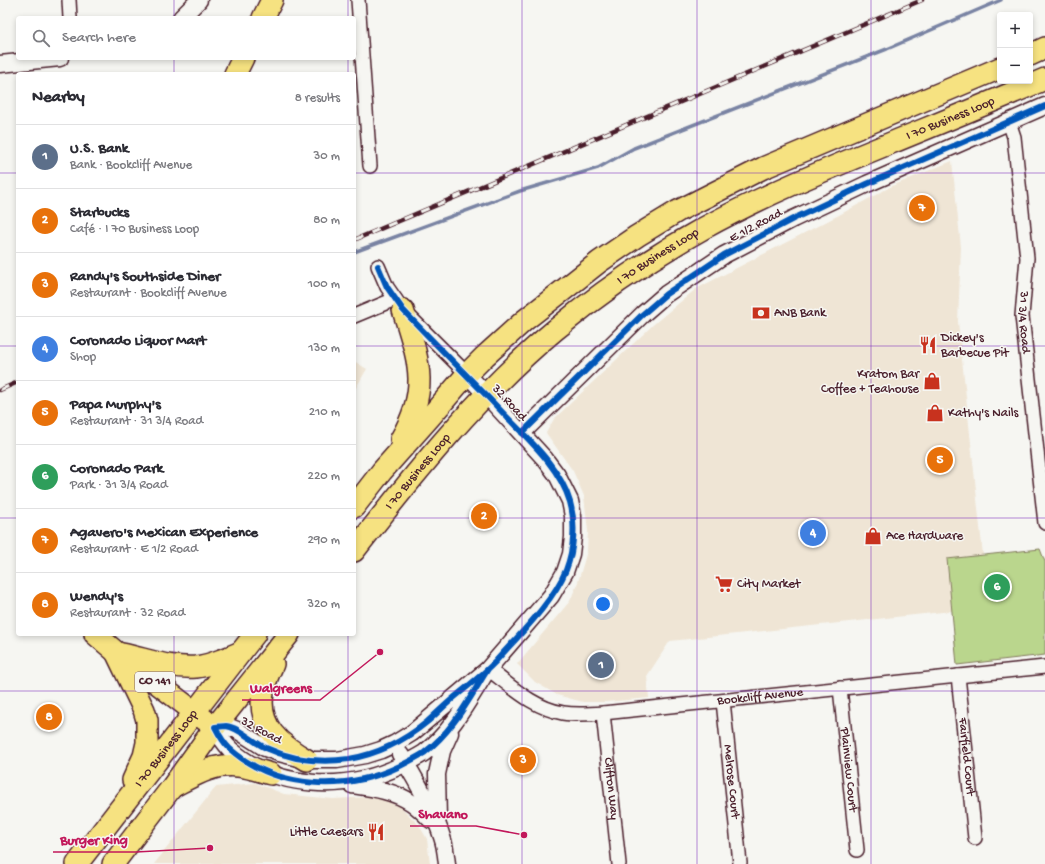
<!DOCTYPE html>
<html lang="en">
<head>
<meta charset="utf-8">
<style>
  :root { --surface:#fff; --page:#f2f2f3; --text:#2b2b33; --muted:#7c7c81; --line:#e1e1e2; --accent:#c8321e }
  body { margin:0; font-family:"Gochi Hand",sans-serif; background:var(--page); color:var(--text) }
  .controls { position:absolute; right:12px; top:12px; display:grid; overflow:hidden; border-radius:4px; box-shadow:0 2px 6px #0003 }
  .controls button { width:36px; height:36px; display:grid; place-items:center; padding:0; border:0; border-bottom:1px solid var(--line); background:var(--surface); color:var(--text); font:20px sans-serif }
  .you { position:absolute; left:603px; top:604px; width:14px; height:14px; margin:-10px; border:3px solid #fff; border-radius:50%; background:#1a73e8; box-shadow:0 0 0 6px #1a73e833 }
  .badge { display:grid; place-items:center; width:26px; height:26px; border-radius:50%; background:var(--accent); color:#fff; font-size:13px; font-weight:700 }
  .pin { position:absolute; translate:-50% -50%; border:2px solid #fff; box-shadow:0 1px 4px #0006 }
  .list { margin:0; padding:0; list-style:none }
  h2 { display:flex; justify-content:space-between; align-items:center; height:52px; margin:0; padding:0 16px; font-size:17px }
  h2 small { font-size:13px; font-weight:400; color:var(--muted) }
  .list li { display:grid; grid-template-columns:26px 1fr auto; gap:12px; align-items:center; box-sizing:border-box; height:64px; padding:0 16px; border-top:1px solid var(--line) }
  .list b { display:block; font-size:15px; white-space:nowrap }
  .list p { margin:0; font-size:13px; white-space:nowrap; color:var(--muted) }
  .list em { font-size:13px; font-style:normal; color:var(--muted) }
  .icon { flex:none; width:22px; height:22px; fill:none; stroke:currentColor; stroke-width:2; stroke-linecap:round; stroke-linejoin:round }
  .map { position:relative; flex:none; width:1045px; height:864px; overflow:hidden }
  .search { position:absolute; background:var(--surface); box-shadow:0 2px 6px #0003; left:16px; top:16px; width:340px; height:44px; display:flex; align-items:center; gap:10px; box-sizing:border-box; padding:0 14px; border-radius:4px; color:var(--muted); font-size:15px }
  .panel { position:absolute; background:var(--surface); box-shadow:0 2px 6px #0003; left:16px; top:72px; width:340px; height:564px; border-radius:4px }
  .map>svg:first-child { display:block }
</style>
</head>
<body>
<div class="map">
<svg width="1045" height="864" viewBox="0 0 1045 864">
  <rect width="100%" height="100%" fill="#f6f6f2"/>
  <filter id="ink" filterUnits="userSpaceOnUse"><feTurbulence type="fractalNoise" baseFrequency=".025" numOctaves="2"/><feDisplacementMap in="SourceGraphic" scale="8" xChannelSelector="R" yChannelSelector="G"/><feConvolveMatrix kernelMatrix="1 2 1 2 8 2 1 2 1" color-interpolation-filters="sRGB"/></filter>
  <g filter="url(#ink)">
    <g fill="#efe5d5">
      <path d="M952,161L961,247L958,322L983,555L947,559L952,611L670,641L647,676L649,698L606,702H583L557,695L535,682L517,664L570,601L578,582L587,551L588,531L584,496L573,471L546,433L554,419L655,323L696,289L839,215L892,186Z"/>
      <path d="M354,361L367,369L354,391Z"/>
      <path d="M255,783L284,794L333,799L370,797L381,799L389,802L401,807L419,825L427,839L430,864H154L216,787Z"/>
    </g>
    <path fill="#bad68d" stroke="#827a5c" d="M1040,549L1045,562V655L957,665L947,559Z"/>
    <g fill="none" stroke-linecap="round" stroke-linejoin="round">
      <path stroke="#7983a3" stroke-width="3.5" d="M354,252L520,191L598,168L634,148L887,49L1001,0"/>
      <g stroke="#4a1f2b" stroke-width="16">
        <g id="minor">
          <path d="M69,0L70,18"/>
          <path d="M358,0L370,166"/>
          <path id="s1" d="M1009,122L1014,137L1027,258L1022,316L1045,523"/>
          <path d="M378,266L387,287L403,310L467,374"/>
          <path d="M354,316L395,299"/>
          <path id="s2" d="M488,669C511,686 533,708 563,713C576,715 590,714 603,713L1045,667"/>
          <path id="s3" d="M958,676L975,838"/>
          <path id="s4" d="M840,688L857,850"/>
          <path id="s5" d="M723,701L740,863"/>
          <path id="s6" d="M603,713L619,864"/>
        </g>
      </g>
      <g stroke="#4a1f2b" stroke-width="19">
        <g id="tertiary">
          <path d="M181,18L199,0"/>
          <path d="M0,64L60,58"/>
          <path d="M467,374L545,459L557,475L570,501L573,516V537L571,554L565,572L551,596L488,669L412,733L394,744L381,750L365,755L337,760H307L279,753L265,748L237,730L227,726L215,727C219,735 224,743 230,749C276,790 346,792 400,766C408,762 416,758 424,753C453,731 469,699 488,669"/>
          <path d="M522,433L643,314L666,294L724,255L793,219L867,184L1045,106"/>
          <path d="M400,754C415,778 434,811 442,837C445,845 446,855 447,864"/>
          <path d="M352,785C372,788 395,791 412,803C419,808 425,814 431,820"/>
          <path d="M438,819L437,774L442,751L450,733"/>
        </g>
      </g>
      <g stroke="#4a1f2b" stroke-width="24">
        <g id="primary">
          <path d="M263,18L272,0"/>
          <path d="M1030,55L1045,48"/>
          <path d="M235,74L243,58"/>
          <path d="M401,439C430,388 419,362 403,310"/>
          <path d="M354,507L382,471L430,417L467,374L485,356L525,320L561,292L599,262L637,236L678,211L763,168L1000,68"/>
          <path id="s7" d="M354,551C415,473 479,393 555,330C601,292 652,257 704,228C764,195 827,169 891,143C942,122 994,101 1045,79"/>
          <path d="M95,634L116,652L205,720"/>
          <path d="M116,652L144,710L147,720V743L144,756L133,780"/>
          <path d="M122,654C146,659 172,669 196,667C212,665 227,658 241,652"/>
          <path d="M273,664C269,673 264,683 263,693C257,727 281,745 307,760"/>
          <path d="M174,786C195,775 214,763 238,766C249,767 260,771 271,774"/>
          <path id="s8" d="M77,864L255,634"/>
          <path d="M113,864L172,787L215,727L289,634"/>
        </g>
      </g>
      <use href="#minor" stroke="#f6f6f2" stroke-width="13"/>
      <use href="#tertiary" stroke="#f6f6f2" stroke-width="16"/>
      <use href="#primary" stroke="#f6e281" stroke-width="21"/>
      <g stroke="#4a1f2b" stroke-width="4.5">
        <g id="rail">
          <path d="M354,240L922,0"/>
          <path d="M0,390L18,382"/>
        </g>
      </g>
      <use href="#rail" stroke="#f6f6f2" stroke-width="3" stroke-dasharray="9" stroke-linecap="butt"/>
      <g stroke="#f6f6f2" stroke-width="8">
        <g id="cycleway">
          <path d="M378,266L387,287L403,310C436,345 471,379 504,414C528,439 560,467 570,502C576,524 574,549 566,570C553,602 519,635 496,661C482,676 465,688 450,701C442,708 435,715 427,722C404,741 378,754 349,759C321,763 292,760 266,748C254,743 239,727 226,726C223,726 218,727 215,727C219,735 224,743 230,749C276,790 346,792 400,766C408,762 416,758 424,753C453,731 469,699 488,669"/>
          <path d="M522,433L643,314L666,294L724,255L793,219L867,184L1045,106"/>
        </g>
      </g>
      <use href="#cycleway" stroke="#0057b8" stroke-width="6"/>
    </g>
  </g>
  <path fill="none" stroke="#7b2cbf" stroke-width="1" stroke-opacity="0.55" d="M174,0V18M348,0V18M522,0V864M697,0V864M871,0V864M174,58V74M348,58V74M0,173H18M354,173H1045M0,346H18M354,346H1045M0,518H18M354,518H1045M174,634V864M348,634V864M0,691H1045"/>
  <defs>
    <g id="bank-bare" transform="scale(1.38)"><path d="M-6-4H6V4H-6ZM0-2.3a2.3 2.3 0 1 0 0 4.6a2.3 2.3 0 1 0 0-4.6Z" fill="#c8321e" stroke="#f6f6f2" stroke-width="2.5" paint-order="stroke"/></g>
    <g id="restaurant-bare" transform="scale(1.38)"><path d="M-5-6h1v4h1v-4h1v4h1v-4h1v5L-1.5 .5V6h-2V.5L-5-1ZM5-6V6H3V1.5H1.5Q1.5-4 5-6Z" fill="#c8321e" stroke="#f6f6f2" stroke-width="2.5" paint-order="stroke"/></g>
    <g id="shop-bare" transform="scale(1.38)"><path d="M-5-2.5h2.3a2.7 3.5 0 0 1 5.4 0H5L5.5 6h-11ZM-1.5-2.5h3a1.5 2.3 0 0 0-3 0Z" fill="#c8321e" stroke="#f6f6f2" stroke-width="2.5" paint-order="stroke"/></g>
    <g id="supermarket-bare" transform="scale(1.38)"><path d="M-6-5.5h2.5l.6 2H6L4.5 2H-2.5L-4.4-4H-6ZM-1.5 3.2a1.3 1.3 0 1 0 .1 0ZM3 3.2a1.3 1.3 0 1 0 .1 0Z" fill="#c8321e" stroke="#f6f6f2" stroke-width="2.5" paint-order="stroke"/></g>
  </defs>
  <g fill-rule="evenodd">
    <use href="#bank-bare" x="761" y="313"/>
    <use href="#restaurant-bare" x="928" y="345"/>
    <use href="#shop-bare" x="932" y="381"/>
    <use href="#shop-bare" x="935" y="413"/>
    <use href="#shop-bare" x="873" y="536"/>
    <use href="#supermarket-bare" x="724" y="584"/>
    <use href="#restaurant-bare" x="376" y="832"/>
  </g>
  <g text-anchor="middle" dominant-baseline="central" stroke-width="3" stroke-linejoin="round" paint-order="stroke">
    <rect fill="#f6f6f2" stroke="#7e6067" stroke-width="1" x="135" y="672" width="40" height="20" rx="3"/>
    <g font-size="12" font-weight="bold" fill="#4a1f2b">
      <text x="155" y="682">CO 141</text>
    </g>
    <g font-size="13" fill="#4a1f2b" stroke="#f6f6f2">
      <text stroke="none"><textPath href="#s7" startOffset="750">I 70 Business Loop</textPath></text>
      <text transform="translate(756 226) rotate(-28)">E 1/2 Road</text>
      <text stroke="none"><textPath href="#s7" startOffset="426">I 70 Business Loop</textPath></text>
      <text stroke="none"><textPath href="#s1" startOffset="202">31 3/4 Road</textPath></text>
      <text transform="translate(509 403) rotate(47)">32 Road</text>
      <text stroke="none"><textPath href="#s7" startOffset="102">I 70 Business Loop</textPath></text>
      <text stroke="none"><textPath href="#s2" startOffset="286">Bookcliff Avenue</textPath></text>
      <text transform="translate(261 731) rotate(28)">32 Road</text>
      <text stroke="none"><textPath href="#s8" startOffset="146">I 70 Business Loop</textPath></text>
      <text stroke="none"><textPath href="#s3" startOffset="81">Fairfield Court</textPath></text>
      <text stroke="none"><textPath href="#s4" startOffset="82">Plainview Court</textPath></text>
      <text stroke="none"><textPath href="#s5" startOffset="81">Melrose Court</textPath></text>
      <text stroke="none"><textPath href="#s6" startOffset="76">Clifton Way</textPath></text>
    </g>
    <g font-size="13" fill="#4a1f2b" stroke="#f6f6f2" text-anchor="start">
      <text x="774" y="313">ANB Bank</text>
      <text x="941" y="338">Dickey's<tspan x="941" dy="15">Barbecue Pit</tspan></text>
      <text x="919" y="374" text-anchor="end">Kratom Bar<tspan x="919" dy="15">Coffee + Teahouse</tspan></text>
      <text x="948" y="413">Kathy's Nails</text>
      <text x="886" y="536">Ace Hardware</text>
      <text x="737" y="584">City Market</text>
      <text x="363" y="832" text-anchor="end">Little Caesars</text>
    </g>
  </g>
  <path fill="none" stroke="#c2185b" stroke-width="1.5" d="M380 652L320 700H242M524 835L476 826H410M210 848L136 852H53"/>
  <g fill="#c2185b" stroke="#f6f6f2" stroke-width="1.5">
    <circle cx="380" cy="652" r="4"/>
    <circle cx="524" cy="835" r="4"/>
    <circle cx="210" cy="848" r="4"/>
  </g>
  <g font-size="14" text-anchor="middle" font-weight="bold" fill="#c2185b" stroke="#f6f6f2" stroke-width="3" stroke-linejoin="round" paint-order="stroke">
    <text x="281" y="692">Walgreens</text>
    <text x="443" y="818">Shavano</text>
    <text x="94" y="844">Burger King</text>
  </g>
</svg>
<div class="controls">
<button>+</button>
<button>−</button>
</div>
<div class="you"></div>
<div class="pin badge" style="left:601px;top:665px;background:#5c6f8a">1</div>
<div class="pin badge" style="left:484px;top:516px;background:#e8710a">2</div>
<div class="pin badge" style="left:523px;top:760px;background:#e8710a">3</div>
<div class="pin badge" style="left:813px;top:533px;background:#3f7fe0">4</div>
<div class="pin badge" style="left:940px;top:460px;background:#e8710a">5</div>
<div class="pin badge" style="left:997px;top:587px;background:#2e9e5b">6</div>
<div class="pin badge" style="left:922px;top:208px;background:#e8710a">7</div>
<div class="pin badge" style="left:49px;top:717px;background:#e8710a">8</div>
<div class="search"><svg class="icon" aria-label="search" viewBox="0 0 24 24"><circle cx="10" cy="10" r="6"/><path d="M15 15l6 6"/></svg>Search here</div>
<section class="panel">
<h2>Nearby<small>8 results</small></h2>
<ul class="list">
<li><span class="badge" style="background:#5c6f8a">1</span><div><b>U.S. Bank</b><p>Bank · Bookcliff Avenue</p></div><em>30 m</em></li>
<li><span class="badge" style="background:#e8710a">2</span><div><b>Starbucks</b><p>Café · I 70 Business Loop</p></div><em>80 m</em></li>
<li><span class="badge" style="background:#e8710a">3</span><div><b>Randy's Southside Diner</b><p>Restaurant · Bookcliff Avenue</p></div><em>100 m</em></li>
<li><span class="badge" style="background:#3f7fe0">4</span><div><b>Coronado Liquor Mart</b><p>Shop</p></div><em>130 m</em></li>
<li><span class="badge" style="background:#e8710a">5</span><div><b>Papa Murphy's</b><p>Restaurant · 31 3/4 Road</p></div><em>210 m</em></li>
<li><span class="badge" style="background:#2e9e5b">6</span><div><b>Coronado Park</b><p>Park · 31 3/4 Road</p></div><em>220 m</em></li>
<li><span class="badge" style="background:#e8710a">7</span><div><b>Agavero's Mexican Experience</b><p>Restaurant · E 1/2 Road</p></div><em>290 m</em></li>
<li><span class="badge" style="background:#e8710a">8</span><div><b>Wendy's</b><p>Restaurant · 32 Road</p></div><em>320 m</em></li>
</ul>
</section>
</div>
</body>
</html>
